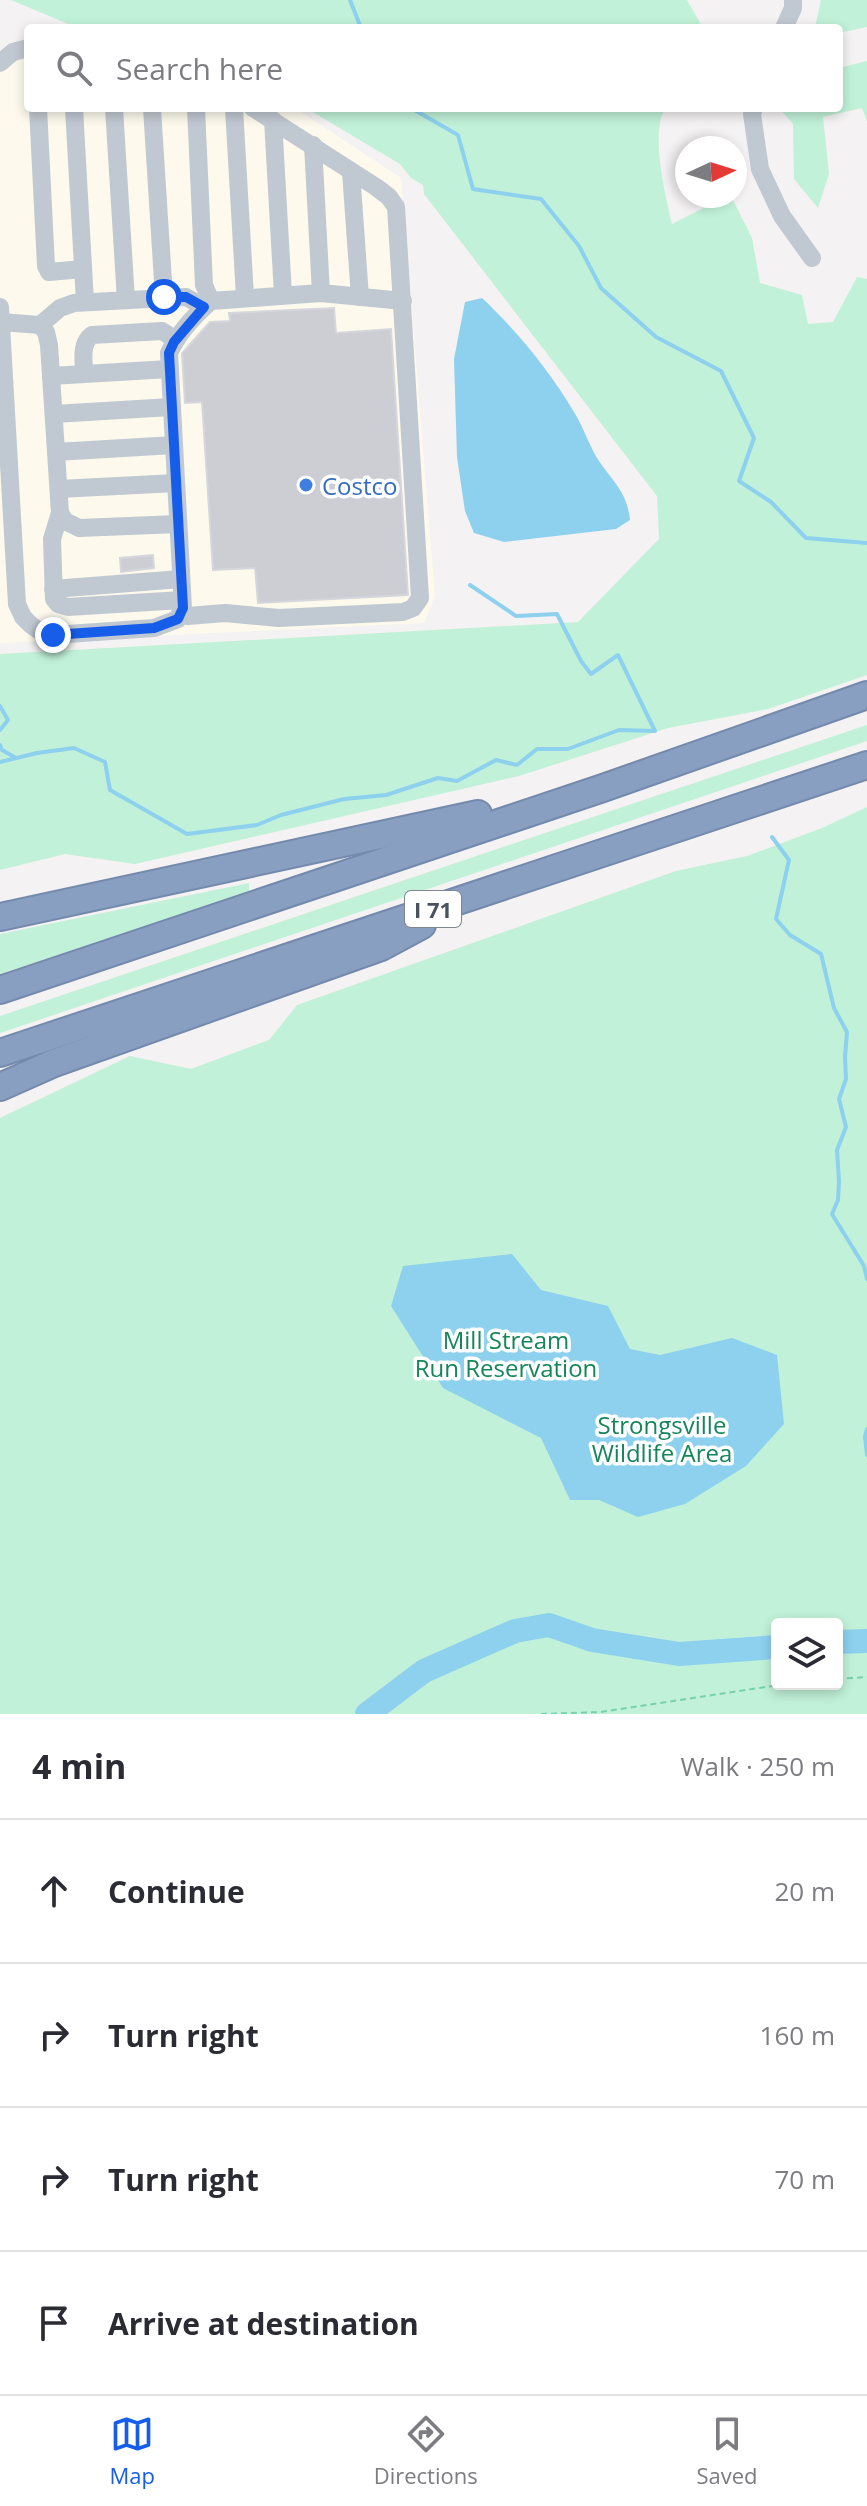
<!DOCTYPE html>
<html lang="en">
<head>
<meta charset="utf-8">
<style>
  :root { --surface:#fff; --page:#f7f7f7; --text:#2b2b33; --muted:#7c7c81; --line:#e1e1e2; --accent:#165eea }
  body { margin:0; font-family:"Open Sans",sans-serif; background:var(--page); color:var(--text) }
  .controls { position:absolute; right:24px; bottom:24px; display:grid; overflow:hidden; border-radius:8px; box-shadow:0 4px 12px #0003 }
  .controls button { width:72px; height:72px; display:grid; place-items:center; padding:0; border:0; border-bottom:2px solid var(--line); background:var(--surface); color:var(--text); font:40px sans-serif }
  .compass { position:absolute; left:675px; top:136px; width:72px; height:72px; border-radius:50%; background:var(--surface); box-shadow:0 4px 12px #0003; rotate:86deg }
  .stop { position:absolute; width:24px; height:24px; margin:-18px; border:6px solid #165eea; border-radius:50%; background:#fff }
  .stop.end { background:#165eea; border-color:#fff; box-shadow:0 2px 8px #0008 }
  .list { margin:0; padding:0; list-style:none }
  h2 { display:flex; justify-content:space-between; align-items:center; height:104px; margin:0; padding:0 32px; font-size:34px }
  h2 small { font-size:26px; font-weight:400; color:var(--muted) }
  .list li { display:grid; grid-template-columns:52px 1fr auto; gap:24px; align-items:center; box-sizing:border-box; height:144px; padding:0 32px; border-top:2px solid var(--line) }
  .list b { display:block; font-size:30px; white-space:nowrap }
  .list em { font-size:26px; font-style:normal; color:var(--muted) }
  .icon { flex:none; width:44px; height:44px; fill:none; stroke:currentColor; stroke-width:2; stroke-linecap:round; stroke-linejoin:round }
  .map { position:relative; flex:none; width:867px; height:1714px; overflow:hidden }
  .search { position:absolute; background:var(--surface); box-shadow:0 4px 12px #0003; left:24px; right:24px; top:24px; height:88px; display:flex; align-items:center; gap:20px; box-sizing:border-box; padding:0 28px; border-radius:8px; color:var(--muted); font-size:30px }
  .sheet { height:680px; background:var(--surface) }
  nav { display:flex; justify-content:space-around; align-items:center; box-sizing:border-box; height:112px; border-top:2px solid var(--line); background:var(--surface); font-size:22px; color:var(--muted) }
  nav a { display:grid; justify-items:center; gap:4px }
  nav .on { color:var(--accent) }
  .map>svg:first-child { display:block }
</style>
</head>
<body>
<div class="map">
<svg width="867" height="1714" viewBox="0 0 867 1714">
  <rect width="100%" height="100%" fill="#f4f2f2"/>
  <path fill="#fdfaed" d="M24,39H28V108H295L401,178L435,596L424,623L0,643V52Z"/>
  <g fill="#c1f1d8" fill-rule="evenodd">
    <path d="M11,0H687L703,28H78Z"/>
    <path d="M821,0H867V27L839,33V28H815Z"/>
    <path d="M867,61V121L862,108L823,117L829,174L818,208L794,179L793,124L779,108H839V68Z"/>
    <path d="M306,108H666C649,129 666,199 672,224L727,196H731L752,238L760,283L802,295L808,324L833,322L857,277L867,279V675L768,709L668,728L519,776L135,864L65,854L0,870V654L578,622L659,539L657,496L424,194L423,185L411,178L400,164Z"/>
    <path d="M867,725V741L0,1033V1016Z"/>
    <path d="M867,807V1714H0V1118L130,1056L191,1069L269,1040L297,1005L676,871L747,856L822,828ZM777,1624H837V1684H777Z"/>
    <path d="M249,883V892L0,974V934Z"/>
  </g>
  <g fill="#8dd1ef">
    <path d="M482,298C517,331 549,370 574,412C584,428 589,446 599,461C614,483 627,492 630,520L616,529L504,542L474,533L465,511L457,457L454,359L465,302Z"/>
    <path d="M512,1254L541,1290L608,1306L630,1349L660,1355L732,1338L777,1355L784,1424L746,1466L685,1504L638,1517L599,1500H570L541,1438L443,1388L391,1306L403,1266Z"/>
  </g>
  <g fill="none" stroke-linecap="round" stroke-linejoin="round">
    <g stroke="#8dd1ef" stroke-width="4">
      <path d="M350,0L361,28"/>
      <path d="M411,108L458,135L473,189L541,199L579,246L601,288L656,337L721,371L754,438L739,481L771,502L806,538L867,543"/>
      <path d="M0,706L8,720L0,730"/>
      <path d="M0,745L2,750L16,758"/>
      <path d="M0,762L37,753L74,748L105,762L110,790L187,834L257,825L281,815L344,799L386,795L438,778L457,781L496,760L517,765L537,749H568L619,730L655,731L618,655L591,674L581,661L557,614L516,616L470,585"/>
      <path d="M772,837L789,860L776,919L790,935L821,954L834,1008L847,1032L845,1057L846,1079L839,1099L846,1127L837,1150L839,1181L838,1200L832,1214L864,1266L867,1279"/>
      <path d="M867,1429L865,1437L867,1455"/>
    </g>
    <g stroke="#8dd1ef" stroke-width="24">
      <path d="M837,1642L867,1641"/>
      <path d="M367,1714L424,1671L515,1631L549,1625L592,1640L679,1654L777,1647"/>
    </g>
  </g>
  <g fill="#ccced4" stroke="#d6d7dd" stroke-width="2">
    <path d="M334,308L336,333L391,329L408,595L258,603L255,568L213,570L202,402L185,403L182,353L210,322L230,321L229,313Z"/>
    <path d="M153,555L154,568L121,572L120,558Z"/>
  </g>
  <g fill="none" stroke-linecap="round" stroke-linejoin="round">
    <g stroke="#748aad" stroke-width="30">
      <g id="highway">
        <path d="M0,917L478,814"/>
        <path d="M0,990L603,788L867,695"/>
        <path d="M0,1053L867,765"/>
        <path d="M0,1087L54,1063L381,947L422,925"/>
      </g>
    </g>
    <g stroke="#78d0ae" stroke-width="2" stroke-dasharray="6 4" stroke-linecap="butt">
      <path d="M837,1679L867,1677"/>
      <path d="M541,1714L601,1712L785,1684"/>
    </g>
    <g stroke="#c0c8d1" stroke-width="18">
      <path d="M784,28L793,8V0"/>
      <path d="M0,63L13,52L28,48"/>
      <path d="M38,108L46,266L49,272L83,269"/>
      <path d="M74,108L85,302"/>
      <path d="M114,108L126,300"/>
      <path d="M152,108L164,297"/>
      <path d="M196,108L204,285L211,301"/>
      <path d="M234,108L245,297"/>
      <path d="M754,108L752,114L760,169L782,216L812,258"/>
      <path d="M273,120L283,295"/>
      <path d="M313,145L321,293"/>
      <path d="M351,172L360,297"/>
      <path d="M0,307L17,604L23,617L31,625L41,632L53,635L154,628L178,619L183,608L169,353C178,333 195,315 211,301L321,293L403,301"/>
      <path d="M0,322L40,325L46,332L49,345L60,513L52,539L54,599L58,604L68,607L182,600"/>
      <path d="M40,325L60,308L74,303L186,297L204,307"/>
      <path d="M84,374C84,360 80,344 92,335L162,331L176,340"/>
      <path d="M51,376L169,369"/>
      <path d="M54,414L171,407"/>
      <path d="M56,452L174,445"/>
      <path d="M59,489L176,483"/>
      <path d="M60,513L65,521L79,528L178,524"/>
      <path d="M53,589L181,579"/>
      <path d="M180,614L188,616L225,613L279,618L403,612L413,608L420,598L396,207L389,197L376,187L253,108"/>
    </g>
    <use href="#highway" stroke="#899fc1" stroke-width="26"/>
  </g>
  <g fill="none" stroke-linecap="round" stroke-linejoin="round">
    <path stroke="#165eea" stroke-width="10" d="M53,635L154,628L178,619L183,608L169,353L174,342L204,307L186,297H164"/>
  </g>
  <circle fill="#3f7fe0" stroke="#fff" stroke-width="3" cx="306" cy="485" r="8"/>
  <g text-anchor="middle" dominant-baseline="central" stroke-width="7" stroke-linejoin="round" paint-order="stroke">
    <rect fill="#fff" stroke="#808790" stroke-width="2" x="405" y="891" width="56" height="36" rx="6"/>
    <g font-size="22" font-weight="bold" fill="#495360">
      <text x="433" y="909">I 71</text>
    </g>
    <g font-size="24" fill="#366cbe" stroke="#fff" text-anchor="start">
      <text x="322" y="485">Costco</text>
    </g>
    <g font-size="24" fill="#168659" stroke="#fff">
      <text x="506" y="1339">Mill Stream<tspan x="506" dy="28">Run Reservation</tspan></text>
      <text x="662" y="1424">Strongsville<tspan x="662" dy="28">Wildlife Area</tspan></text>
    </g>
  </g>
</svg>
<div class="controls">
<button><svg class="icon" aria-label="layers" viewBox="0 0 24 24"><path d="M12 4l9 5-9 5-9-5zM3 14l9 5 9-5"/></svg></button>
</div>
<svg class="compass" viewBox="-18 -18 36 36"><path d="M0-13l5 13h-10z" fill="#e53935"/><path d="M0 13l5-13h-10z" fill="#7c7c81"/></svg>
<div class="stop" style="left:164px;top:297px"></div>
<div class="stop end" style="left:53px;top:635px"></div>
<div class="search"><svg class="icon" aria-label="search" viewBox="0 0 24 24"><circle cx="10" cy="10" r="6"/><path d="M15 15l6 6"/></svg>Search here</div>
</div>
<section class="sheet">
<h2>4 min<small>Walk · 250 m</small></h2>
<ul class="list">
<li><svg class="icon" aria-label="ahead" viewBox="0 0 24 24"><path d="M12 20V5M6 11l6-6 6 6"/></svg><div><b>Continue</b></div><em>20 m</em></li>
<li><svg class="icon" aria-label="right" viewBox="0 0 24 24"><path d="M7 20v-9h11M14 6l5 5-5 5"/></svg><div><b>Turn right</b></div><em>160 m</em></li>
<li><svg class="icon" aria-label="right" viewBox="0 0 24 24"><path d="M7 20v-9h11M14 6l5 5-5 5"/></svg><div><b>Turn right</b></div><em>70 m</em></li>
<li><svg class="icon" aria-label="arrive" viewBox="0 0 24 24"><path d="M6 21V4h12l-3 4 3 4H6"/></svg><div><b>Arrive at destination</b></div></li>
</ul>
</section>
<nav>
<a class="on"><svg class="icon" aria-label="map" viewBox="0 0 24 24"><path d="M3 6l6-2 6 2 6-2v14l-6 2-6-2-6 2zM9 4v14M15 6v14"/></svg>Map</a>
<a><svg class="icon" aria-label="directions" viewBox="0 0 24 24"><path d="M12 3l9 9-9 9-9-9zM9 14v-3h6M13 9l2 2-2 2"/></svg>Directions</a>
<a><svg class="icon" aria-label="saved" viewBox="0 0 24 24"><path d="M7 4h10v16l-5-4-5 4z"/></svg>Saved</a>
</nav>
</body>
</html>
